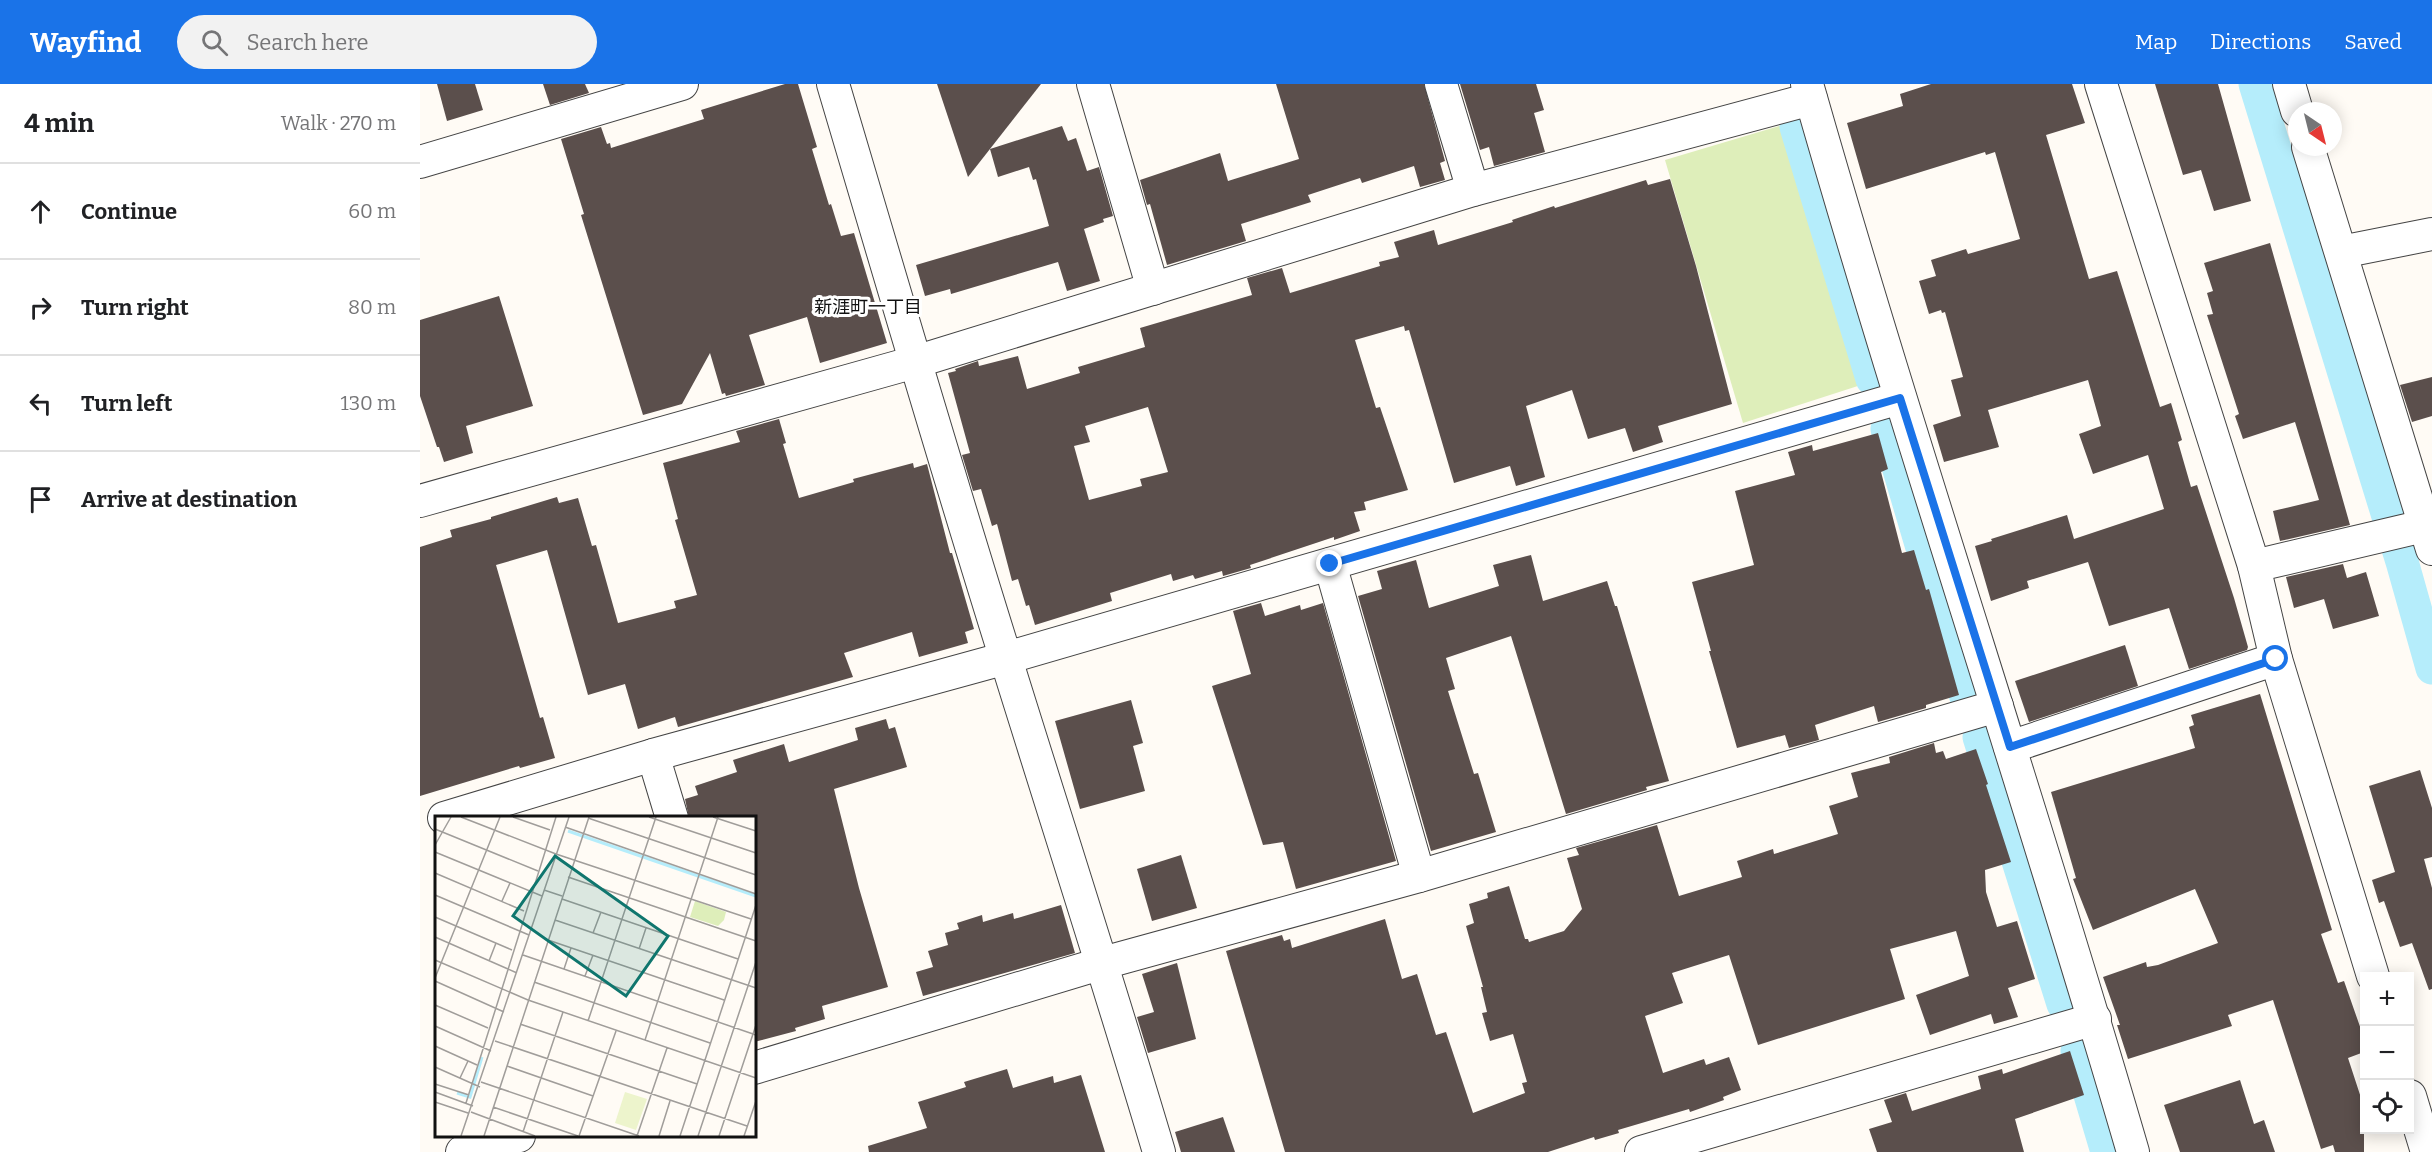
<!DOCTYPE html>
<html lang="en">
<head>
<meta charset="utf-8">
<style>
  :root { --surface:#fff; --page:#f2f2f2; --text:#202124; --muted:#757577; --line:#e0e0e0; --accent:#1a73e8 }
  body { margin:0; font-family:Bitter,"Noto Sans JP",serif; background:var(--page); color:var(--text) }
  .controls { position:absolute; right:18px; bottom:18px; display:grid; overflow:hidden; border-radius:0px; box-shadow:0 3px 15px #0003 }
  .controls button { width:54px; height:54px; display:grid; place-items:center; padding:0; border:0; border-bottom:2px solid var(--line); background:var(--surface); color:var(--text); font:30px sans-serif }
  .compass { position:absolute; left:1868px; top:18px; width:54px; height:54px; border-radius:50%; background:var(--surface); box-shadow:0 3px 15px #0003; rotate:145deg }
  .stop { position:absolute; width:18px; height:18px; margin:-14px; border:4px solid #1a73e8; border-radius:50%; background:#fff }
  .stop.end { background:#1a73e8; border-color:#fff; box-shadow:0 2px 6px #0008 }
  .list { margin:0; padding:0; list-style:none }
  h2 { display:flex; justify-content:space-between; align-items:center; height:78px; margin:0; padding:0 24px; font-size:26px }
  h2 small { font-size:20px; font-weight:400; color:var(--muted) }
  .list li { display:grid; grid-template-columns:39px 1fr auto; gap:18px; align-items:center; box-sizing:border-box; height:96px; padding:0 24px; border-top:2px solid var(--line) }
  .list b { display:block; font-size:22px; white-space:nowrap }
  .list em { font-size:20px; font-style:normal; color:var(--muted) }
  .icon { flex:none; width:33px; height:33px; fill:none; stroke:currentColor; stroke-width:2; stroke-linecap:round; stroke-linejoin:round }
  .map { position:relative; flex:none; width:2012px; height:1068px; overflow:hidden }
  header { display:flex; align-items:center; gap:36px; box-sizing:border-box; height:84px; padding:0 30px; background:var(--accent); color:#fff }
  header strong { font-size:28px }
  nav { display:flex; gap:33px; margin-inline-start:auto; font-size:21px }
  .search { width:420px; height:54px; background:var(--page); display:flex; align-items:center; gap:15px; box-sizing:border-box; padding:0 21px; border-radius:33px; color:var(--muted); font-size:22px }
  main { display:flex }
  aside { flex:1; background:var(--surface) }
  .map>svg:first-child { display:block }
</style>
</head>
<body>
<header>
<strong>Wayfind</strong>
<div class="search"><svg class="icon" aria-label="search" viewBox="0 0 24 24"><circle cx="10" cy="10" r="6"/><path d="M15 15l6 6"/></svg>Search here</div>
<nav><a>Map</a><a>Directions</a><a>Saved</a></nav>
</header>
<main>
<aside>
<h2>4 min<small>Walk · 270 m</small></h2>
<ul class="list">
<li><svg class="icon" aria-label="ahead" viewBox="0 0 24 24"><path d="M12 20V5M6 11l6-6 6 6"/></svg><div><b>Continue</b></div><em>60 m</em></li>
<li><svg class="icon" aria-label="right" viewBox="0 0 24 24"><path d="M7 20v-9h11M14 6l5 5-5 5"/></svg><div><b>Turn right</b></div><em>80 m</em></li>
<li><svg class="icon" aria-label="left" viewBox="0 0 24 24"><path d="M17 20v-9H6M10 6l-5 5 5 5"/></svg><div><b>Turn left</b></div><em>130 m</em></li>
<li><svg class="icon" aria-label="arrive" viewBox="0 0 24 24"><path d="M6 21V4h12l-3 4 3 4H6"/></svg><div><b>Arrive at destination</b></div></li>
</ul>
</aside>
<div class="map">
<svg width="2012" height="1068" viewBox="0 0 2012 1068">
  <rect width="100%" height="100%" fill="#fffbf5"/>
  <path fill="#deeeba" d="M1369,39L1444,300L1323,339L1245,76Z"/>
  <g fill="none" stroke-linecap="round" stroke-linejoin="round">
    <g stroke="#b5edfb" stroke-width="33">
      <path d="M1835,0L1983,481L2012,584"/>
      <path d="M1376,43L1452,295"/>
      <path d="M1467,345L1546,613"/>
      <path d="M1559,653L1643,920"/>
      <path d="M1657,967L1687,1068"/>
    </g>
  </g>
  <g fill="#5b4f4c" fill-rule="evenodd">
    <path d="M17,0H55L63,26L27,37Z"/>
    <path d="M123,0H165L169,9L130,21Z"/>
    <path d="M365,0H378L397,63L392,65L409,121L411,120L421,152L434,149L467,259L400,279L387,233L329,251L345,301L306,312L305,309L302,310L290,269L262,320L223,331L161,131L164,130L141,55L181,43L187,60L190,59L191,64L284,35L281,26Z"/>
    <path d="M517,0H621L548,93Z"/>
    <path d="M856,0H1004L1025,77L1020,79L1025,96L1000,103L994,82L942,99L940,94L888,111L891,118L821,140L826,157L747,181L730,120L727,121L720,96L800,69L808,97L879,75Z"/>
    <path d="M1040,0H1116L1124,26L1114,29L1125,68L1074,82L1069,63L1060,66Z"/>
    <path d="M1511,0H1652L1665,39L1626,51L1669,195L1697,187L1740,323L1751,319L1762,356L1758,358L1771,403L1777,401L1814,514L1828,563L1827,566L1769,585L1749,524L1689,542L1668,478L1607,497L1609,504L1571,517L1555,462L1572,457L1571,455L1647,431L1654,455L1744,425L1728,371L1673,390L1659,350L1681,342L1668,296L1568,326L1579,363L1524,378L1513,341L1541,332L1531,296L1543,293L1525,228L1522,229L1521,226L1509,230L1499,197L1516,192L1511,176L1546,165L1548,170L1600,155L1575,68L1566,71L1565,68L1446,105L1427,39L1483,22L1480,10Z"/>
    <path d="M1735,0H1798L1831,117L1794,127L1781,86L1763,91Z"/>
    <path d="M642,42L648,57L656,54L667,87L679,83L693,132L683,135L684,138L664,145L680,197L647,207L638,178L531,210L530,205L505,212L496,181L629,142L616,95L613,96L609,83L578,93L570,65Z"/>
    <path d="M1250,95L1276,182L1312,320L1238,342L1243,358L1213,368L1205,344L1168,355L1152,306L1106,322L1125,393L1096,402L1090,382L1034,399L989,246L985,247L984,242L935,256L956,324L960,323L988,406L944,418L946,426L934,428L940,447L914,456V453L830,481L831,484L803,492L802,487L775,495L773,491L753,497L751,490L690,509L692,517L615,541L609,521L606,522L598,495L592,497L577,440L572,442L561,405L553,407L542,371L550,369L528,289L536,287L535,285L558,277L559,282L598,272L607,305L660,289L658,283L725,263L720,244L832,211L827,194L862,184L870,209L960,182L959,178L979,173L974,158L1014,146L1018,161L1093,138L1092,136L1134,122L1135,124L1226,96L1228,101ZM728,323L748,388L720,395L722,402L669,416L654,362L670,358L665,342Z"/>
    <path d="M1850,159L1930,441L1860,457L1853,427L1899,416L1875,338L1823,355L1815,332L1819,330L1787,231L1793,230L1787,209L1793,207L1784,179Z"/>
    <path d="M79,212L113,322L46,342L53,369L24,378L19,363H17L0,312V236Z"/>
    <path d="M2012,293V332L1992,338L1980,301Z"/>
    <path d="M359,335L366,359L363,360L379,414L434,398L433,395L493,379L494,384L507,380L530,469H532L554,545L545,548L548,559L499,573L492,548L424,569L433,593L258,643L255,633L218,645L205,600L168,611L127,466L76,481L120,634L123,633L135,674L100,684L99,682L0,712V463L32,453L30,446L71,435V433L137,413L139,419L158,414L172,462L176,461L198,539L256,524L254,517L277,511L255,436L258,435L243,379L320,358L316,347Z"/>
    <path d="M1458,349L1468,385L1461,388L1482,469L1494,466L1506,506L1509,505L1539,611L1506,621V624L1458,638L1454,622L1395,641L1399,656L1369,664L1365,651L1317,664L1289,567H1291L1272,498L1334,481L1315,407L1375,391L1368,368L1392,361L1393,367Z"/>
    <path d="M1111,471L1123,517L1187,497L1195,522H1197L1249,697L1226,703L1227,706L1146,730L1091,552L1026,574L1035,605L1028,607L1054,690L1058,689L1076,748L1011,767L938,512L962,505L957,487L996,476L1009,524L1079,502L1073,481Z"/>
    <path d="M1923,480L1927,494L1946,488L1959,532L1913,545L1904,515L1874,524L1866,493Z"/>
    <path d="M841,519L845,532L880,521L881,526L903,519L976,777L876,805L863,758L843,761L792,602L831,590L813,527Z"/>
    <path d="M1705,561L1718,602L1609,638L1595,597Z"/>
    <path d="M1840,610L1912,846L1901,850L1918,899L1924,897L1944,954V968L1928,974L1944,1023V1068H1915L1913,1061L1901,1065L1853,916L1808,931L1812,942L1708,975L1697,941H1700L1683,893L1726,878L1727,883L1738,881L1798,859L1775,805L1673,846L1653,795L1656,794L1631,708L1775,664L1769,643L1774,641L1771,631Z"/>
    <path d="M711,616L723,659L713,662L725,707L660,725L635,637Z"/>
    <path d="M466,635L469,645L475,643L487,683L414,705L439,804L468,903L402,922L405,935L375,944L376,947L334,958V734H269L265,715L278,711L275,702L317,688L313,676L364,660L369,678L438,656L435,644Z"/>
    <path d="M1514,659L1516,669L1523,667L1526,675L1556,665L1568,700L1566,701L1591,778L1565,786L1566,808L1577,843L1597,837L1615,895L1588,904L1598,933L1574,940L1571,930L1510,951L1496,911L1549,892L1536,847L1470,865L1485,915L1338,961L1309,871L1252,889L1263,919L1225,932L1243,989L1284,975L1286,981L1309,973L1321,1006L1303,1013L1304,1016L1270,1028L1269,1025L1198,1046L1199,1049L1175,1056L1174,1053L1128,1068H865L806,867L862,851L864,857L870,855L872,864L965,835L982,895L997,890L1016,951L1026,948L1053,1029L1105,1009L1102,999L1107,998L1093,950L1070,957L1062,929L1067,928L1061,903H1063L1046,842L1054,839L1049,820L1068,814L1067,809L1089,802L1105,855H1108L1109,858L1144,847L1162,825L1147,774L1159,771L1156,764L1237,741L1259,812L1322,793L1317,777L1353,765L1354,770L1418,750L1409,722L1438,713L1431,689L1470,679L1469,673Z"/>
    <path d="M2000,686L2012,724V773L2004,775L2012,804V905L2009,906L1992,859L1980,863L1964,817L1959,819L1952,796L1975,788L1949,702Z"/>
    <path d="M761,771L777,824L732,837L717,785Z"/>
    <path d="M641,821L655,869L503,912L496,888L513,883L508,867L528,861L525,849L539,845L537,839L562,831L563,838L593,829L594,835Z"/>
    <path d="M757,879L776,955L728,969L717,933L734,928L722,890Z"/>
    <path d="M1650,967L1664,1011L1595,1035L1604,1068H1457L1449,1045L1472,1038L1464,1016L1486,1009L1492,1027L1561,1005L1558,992L1582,985L1583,990Z"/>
    <path d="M587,985L593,1004L633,992L634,999L661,991L685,1068H449L448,1062L507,1044L498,1018L546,1003L544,998Z"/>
    <path d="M1820,996L1834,1040L1844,1036L1855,1068H1760L1744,1021Z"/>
    <path d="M803,1033L815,1068H761L755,1048Z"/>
  </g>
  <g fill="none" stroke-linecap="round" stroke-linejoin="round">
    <g stroke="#444" stroke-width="34">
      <g id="minor">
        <path d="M413,0C470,192 526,384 586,575C637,739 690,903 739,1068"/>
        <path d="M673,0L733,205"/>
        <path d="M1021,0L1053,106"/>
        <path d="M1387,0C1489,358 1609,710 1713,1068"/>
        <path d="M1681,0L1834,482L1856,575L1953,892"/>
        <path d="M1869,0L1877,27"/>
        <path d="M1888,63L2012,465"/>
        <path d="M0,78L262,0"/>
        <path d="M1921,168L2012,150"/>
        <path d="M0,417L495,278L1053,106L1391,15"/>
        <path d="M910,480L999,792"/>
        <path d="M1834,482L2012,440"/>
        <path d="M1590,663L1856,575"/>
        <path d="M233,671L252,734"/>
        <path d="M24,734L233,671L586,574L1480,314"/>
        <path d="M334,984L683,879L999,792L1577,622"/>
        <path d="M1990,1012L2007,1068"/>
        <path d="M42,1068L99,1052"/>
        <path d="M1221,1068L1675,935"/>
      </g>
    </g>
    <use href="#minor" stroke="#fff" stroke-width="32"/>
  </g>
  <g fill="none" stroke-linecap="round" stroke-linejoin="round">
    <path stroke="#1a73e8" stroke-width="8" d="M910,480L1480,314L1590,663L1856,575"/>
  </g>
  <g text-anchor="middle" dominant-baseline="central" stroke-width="6" stroke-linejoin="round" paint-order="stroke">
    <g font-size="18" fill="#111" stroke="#fff">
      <text x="448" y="223">新涯町一丁目</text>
    </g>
  </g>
  <g transform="translate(15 732)">
    <rect width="321" height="321" fill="#fffbf5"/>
    <path d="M260,85L291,96L289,104L283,110L255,101Z" fill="#deeeba"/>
    <path d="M190,276L212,283L201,314L180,307Z" fill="#edf4cc"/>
    <path fill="none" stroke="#b5edfb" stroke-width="3" d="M133,15L321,80M22,277L35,281L47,241"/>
    <path fill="none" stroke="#a09d9a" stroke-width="1.5" d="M26,1L121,38L316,103M78,1L115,14M214,1L321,37M278,1L321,15M153,2L321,59M130,11L321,78M0,13L103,55M0,29L16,1M0,36L107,80M0,57L89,95M133,61L321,125M109,74L127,80M0,79L94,119M127,83L303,143M67,85L75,67M0,101L77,134M120,104L321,172M158,117L166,96M0,121L82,157M113,124L289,184M204,133L211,112M88,139L321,219M0,144L93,184L321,262M54,145L61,127M129,153L136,132M150,160L158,139M0,162L65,1M0,165L69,196M99,166L275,227M0,189L53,212M153,205L221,1M85,208L262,268M0,210L56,235M210,224L283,1M60,225L312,310M0,230L42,249M72,250L158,280M0,251L45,271M25,262L33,245M46,266L204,320M0,268L34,279M0,276L38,290M0,286L33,297M31,287L121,1M58,291L143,320M36,296L100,320M88,316L128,196M26,320L134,1M49,320L154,1M144,320L181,215M202,320L232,232M224,320L235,285M245,320L321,89M263,320L321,146M284,320L321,209M309,320L321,285"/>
    <path fill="#0f766e" fill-opacity="0.15" stroke="#0f766e" stroke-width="3" d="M120,40L233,120L191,180L78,100Z"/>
    <rect width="321" height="321" fill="none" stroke="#111" stroke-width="3"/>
  </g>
</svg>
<div class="controls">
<button>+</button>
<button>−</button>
<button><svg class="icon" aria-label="locate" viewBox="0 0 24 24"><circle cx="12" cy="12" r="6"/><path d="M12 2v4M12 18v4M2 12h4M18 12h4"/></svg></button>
</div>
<svg class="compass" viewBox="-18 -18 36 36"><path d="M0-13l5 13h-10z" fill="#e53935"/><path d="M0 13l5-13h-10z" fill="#757577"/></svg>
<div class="stop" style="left:1856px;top:575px"></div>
<div class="stop end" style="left:910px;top:480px"></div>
</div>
</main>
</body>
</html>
